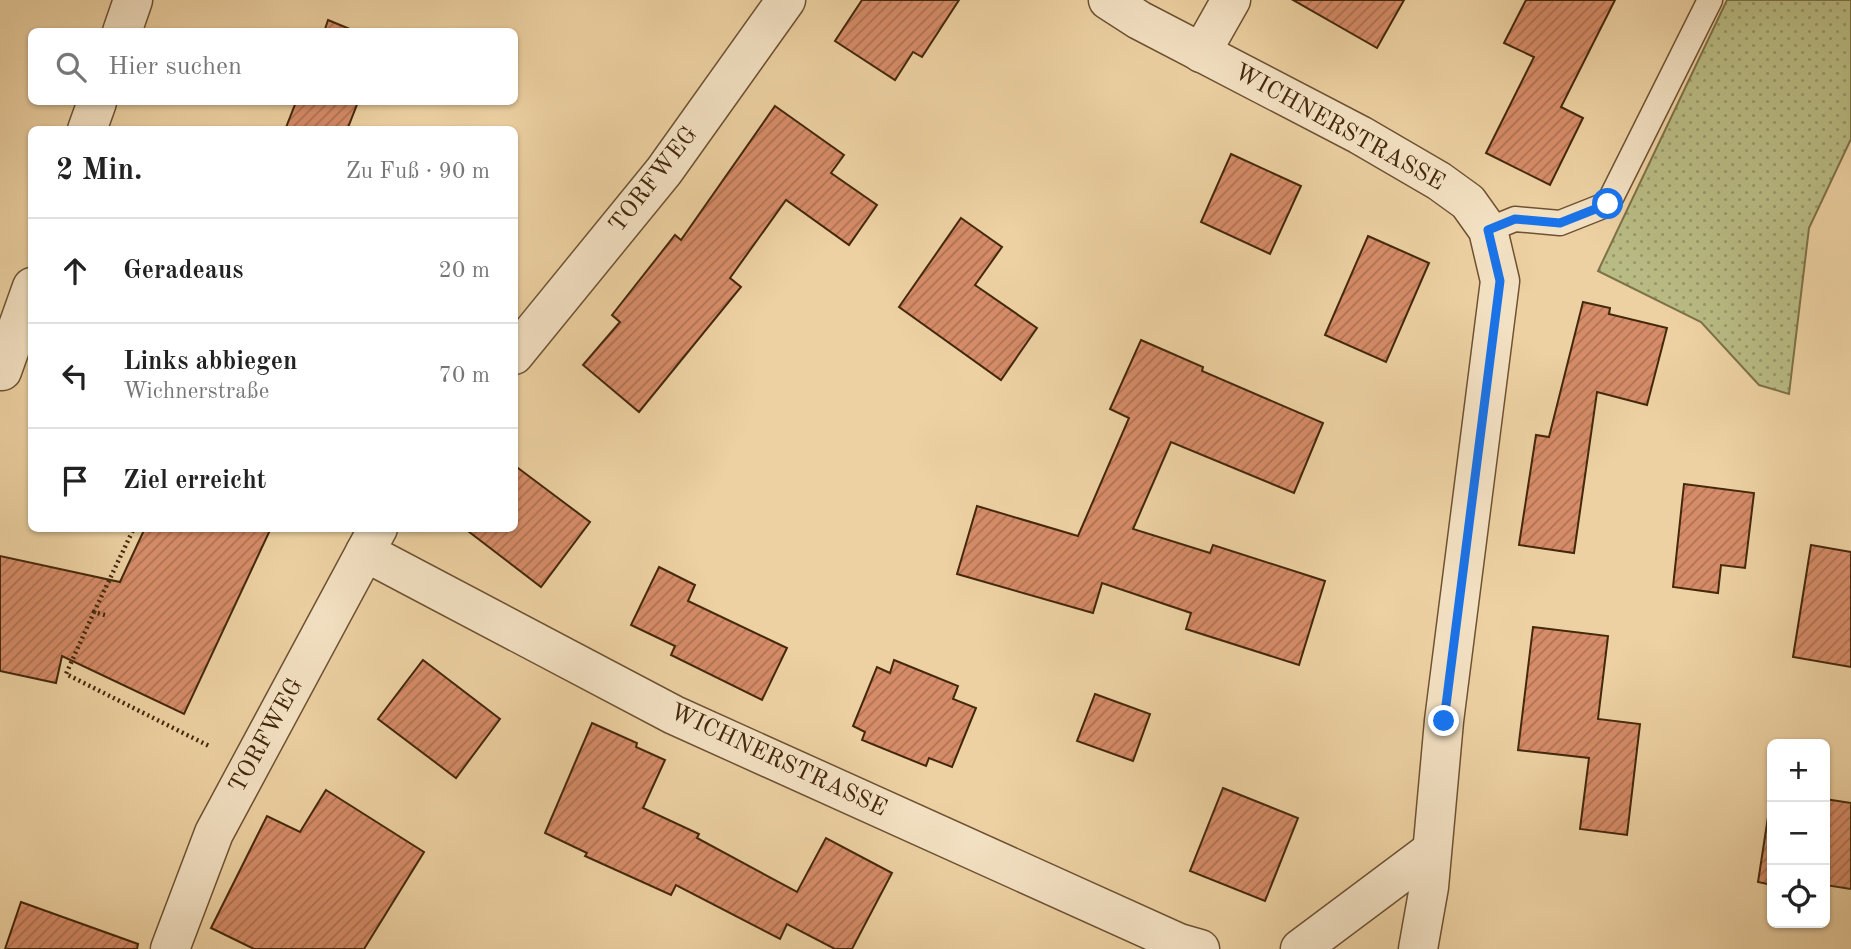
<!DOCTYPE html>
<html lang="de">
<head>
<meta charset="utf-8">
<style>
  :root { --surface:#fff; --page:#f2f2f2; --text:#222; --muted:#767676; --line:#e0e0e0 }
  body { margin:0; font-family:"Old Standard TT",serif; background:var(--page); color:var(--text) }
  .controls { position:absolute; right:21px; bottom:21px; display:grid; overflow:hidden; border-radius:10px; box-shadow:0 2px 5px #0004 }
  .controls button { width:63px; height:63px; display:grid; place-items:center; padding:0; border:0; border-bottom:2px solid var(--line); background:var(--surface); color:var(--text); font:35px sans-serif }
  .stop { position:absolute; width:21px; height:21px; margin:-16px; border:5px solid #1a73e8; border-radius:50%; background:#fff }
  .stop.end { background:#1a73e8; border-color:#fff; box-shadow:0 2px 7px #0008 }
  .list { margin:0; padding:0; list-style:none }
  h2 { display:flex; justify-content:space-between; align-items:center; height:91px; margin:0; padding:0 28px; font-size:30px }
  h2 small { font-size:23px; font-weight:400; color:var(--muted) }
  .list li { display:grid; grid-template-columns:46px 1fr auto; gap:21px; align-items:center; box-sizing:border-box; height:105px; padding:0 28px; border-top:2px solid var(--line) }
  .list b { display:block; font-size:26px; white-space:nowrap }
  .list p { margin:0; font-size:23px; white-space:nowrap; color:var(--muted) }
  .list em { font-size:23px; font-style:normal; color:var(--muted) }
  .icon { flex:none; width:38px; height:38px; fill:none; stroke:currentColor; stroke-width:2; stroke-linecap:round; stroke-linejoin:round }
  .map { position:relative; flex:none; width:1851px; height:949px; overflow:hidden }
  .search { position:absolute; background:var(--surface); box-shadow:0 2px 5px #0004; left:28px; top:28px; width:490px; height:77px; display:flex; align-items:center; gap:18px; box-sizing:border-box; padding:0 24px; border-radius:10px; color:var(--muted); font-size:26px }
  .panel { position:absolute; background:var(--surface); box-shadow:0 2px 5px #0004; left:28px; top:126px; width:490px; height:406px; border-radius:10px }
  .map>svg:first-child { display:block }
</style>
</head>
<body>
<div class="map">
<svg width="1851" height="949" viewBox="0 0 1851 949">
  <defs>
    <pattern id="grass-dots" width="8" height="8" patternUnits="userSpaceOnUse" patternTransform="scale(1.75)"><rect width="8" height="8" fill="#b9bb84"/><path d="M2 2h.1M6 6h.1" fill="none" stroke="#98986a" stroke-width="1.8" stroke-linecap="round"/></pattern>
    <pattern id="building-hatch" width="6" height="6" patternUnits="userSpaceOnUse" patternTransform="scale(1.75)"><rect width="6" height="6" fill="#d68c68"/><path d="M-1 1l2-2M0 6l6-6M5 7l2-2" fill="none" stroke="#af7254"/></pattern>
  </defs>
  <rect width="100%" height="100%" fill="#edd1a2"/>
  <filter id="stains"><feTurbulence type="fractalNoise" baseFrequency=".00286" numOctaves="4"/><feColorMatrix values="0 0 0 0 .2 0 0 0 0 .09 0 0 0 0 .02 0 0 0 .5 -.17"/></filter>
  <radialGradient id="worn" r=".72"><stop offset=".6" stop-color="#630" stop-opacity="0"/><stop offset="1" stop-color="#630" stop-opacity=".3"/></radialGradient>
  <path fill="url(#grass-dots)" stroke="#7e7248" stroke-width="2" d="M1727,0H1851V139L1809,228L1789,394L1759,385L1701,322L1598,271Z"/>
  <g fill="url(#building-hatch)" stroke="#44280c" stroke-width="2">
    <path d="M862,0H959L922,57L913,52L895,80L835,41Z"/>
    <path d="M1293,0H1404L1377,48Z"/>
    <path d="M1526,0H1615L1561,107L1583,118L1550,185L1486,153L1534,57L1504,43Z"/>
    <path d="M328,20L357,32H324Z"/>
    <path d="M296,102H358L347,130H285Z"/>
    <path d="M775,106L844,155L831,173L877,205L849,245L786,200L730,278L741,287L639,412L583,365L620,322L612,315L675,235L681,240Z"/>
    <path d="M1231,154L1301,186L1270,254L1201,222Z"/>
    <path d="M961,218L1002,247L975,285L1037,328L1001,380L899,307Z"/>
    <path d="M1368,236L1429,263L1386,362L1325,335Z"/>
    <path d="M1583,302L1610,308L1609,314L1667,328L1647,405L1597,392L1574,553L1519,545L1536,435L1549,437Z"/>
    <path d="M1141,340L1203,367L1202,371L1323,423L1294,493L1171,442L1133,529L1210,553L1213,545L1325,581L1299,665L1186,629L1191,613L1102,583L1093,613L957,574L977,506L1078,536L1129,418L1110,409Z"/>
    <path d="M514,465L590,522L541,587L464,528H514Z"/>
    <path d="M1684,484L1754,493L1745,568L1721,565L1718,593L1673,587Z"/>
    <path d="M145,528H271L184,714L62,656L56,683L0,671V556L120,582Z"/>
    <path d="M1811,545L1851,552V667L1793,657Z"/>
    <path d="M659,567L695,585L688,601L787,648L762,700L671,655L675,646L631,625Z"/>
    <path d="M1533,627L1608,636L1598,719L1640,724L1627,835L1580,829L1589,758L1518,750Z"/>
    <path d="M423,660L500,719L456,778L378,719Z"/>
    <path d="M894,660L958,686L953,699L976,708L952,767L929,758L926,766L862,740L865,732L853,726L877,667L890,673Z"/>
    <path d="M1095,694L1150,714L1133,761L1077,741Z"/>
    <path d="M592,723L637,743L636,747L665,760L643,808L699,834L697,838L797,892L826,838L892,873L852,949H835L787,924L780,939L676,885L671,895L585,856L587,853L545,833Z"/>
    <path d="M1223,788L1298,818L1265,901L1190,871Z"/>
    <path d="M326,790L424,852L364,949H254L211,928L267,816L300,832Z"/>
    <path d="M1772,791V885L1758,882Z"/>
    <path d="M1825,799L1851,803V889L1825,885Z"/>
    <path d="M21,902L138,944L137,949H5Z"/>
  </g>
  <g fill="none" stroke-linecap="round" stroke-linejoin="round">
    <g stroke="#6e5232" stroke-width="27">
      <path id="service" d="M1488,230L1515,219L1560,223L1608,204L1710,0"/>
    </g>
    <g stroke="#6e5232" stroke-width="41">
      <g id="minor">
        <path d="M1108,0L1139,20L1360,135L1439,181L1468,202L1488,230L1500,281L1444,721L1429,887L1418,949"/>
        <path d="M122,32L133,0"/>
        <path d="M1201,53L1231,0"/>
        <path d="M87,130L97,102"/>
        <path d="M514,355L664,171L786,0"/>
        <path d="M2,371L32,287"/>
        <path d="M365,552L674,715L1179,943L1200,949"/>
        <path d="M170,949L214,833L378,528"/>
        <path d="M1300,949L1431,851"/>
      </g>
    </g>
    <g stroke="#44280c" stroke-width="4.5" stroke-dasharray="2 3.5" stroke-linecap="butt">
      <path d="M94,612L134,528"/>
      <path d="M105,615L94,612L66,674L211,747"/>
    </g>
    <use href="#service" stroke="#f3e1c3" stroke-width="24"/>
    <use href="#minor" stroke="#f3e1c3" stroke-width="38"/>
  </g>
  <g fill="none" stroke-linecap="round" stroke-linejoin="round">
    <path stroke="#1a73e8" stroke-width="9" d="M1444,721L1500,281L1488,230L1515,219L1560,223L1608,204"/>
  </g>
  <g text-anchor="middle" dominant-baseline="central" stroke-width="6" stroke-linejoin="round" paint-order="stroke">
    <g font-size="24" fill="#44280c" stroke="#f3e1c3">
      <text transform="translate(1339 128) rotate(29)">WICHNERSTRASSE</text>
      <text transform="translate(654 180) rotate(-52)">TORFWEG</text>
      <text transform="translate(267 736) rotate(-61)">TORFWEG</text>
      <text transform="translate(778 761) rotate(25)">WICHNERSTRASSE</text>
    </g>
  </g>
  <rect width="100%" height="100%" filter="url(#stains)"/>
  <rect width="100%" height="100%" fill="url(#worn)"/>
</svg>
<div class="controls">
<button>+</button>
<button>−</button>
<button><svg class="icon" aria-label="locate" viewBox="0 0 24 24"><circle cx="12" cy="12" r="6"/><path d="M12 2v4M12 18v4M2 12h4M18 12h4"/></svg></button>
</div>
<div class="stop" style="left:1608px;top:204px"></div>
<div class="stop end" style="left:1444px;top:721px"></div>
<div class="search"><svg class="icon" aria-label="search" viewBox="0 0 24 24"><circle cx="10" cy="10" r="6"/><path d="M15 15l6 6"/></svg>Hier suchen</div>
<section class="panel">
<h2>2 Min.<small>Zu Fuß · 90 m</small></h2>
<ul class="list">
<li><svg class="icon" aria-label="ahead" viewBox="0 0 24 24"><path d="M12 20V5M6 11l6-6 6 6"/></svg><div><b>Geradeaus</b></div><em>20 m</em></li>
<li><svg class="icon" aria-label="left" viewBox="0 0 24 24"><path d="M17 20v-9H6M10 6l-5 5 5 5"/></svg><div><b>Links abbiegen</b><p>Wichnerstraße</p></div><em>70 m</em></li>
<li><svg class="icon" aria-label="arrive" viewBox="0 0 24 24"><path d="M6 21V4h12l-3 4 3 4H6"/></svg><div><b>Ziel erreicht</b></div></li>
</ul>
</section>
</div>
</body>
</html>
